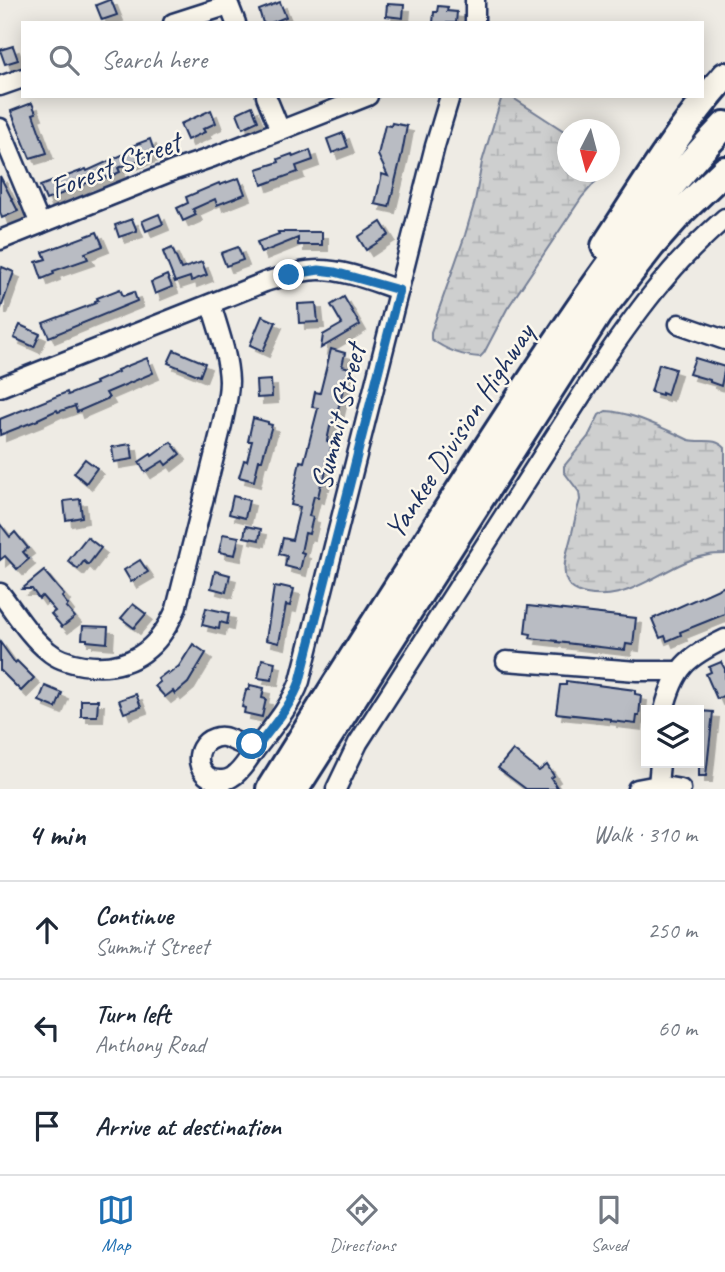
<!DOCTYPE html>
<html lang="en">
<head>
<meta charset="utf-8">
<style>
  :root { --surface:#fff; --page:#f2f2f3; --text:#1f2937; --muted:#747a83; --line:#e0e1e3; --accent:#1f6fb2 }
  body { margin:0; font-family:Caveat,sans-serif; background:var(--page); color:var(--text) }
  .controls { position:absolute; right:21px; bottom:21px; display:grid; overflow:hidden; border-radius:0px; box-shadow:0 4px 18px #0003 }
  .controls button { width:63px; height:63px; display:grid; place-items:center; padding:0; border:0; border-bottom:2px solid var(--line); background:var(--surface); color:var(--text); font:35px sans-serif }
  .compass { position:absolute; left:557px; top:119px; width:63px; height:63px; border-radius:50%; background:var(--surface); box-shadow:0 4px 18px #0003; rotate:186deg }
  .stop { position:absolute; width:21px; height:21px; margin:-16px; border:5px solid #1f6fb2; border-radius:50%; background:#fff }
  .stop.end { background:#1f6fb2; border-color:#fff; box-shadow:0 2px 7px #0008 }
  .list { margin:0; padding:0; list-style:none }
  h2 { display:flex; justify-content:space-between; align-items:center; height:91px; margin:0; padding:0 28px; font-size:30px }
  h2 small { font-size:23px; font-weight:400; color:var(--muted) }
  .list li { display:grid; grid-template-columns:46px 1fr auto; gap:21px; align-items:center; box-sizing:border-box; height:98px; padding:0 28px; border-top:2px solid var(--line) }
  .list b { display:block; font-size:26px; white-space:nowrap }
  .list p { margin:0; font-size:23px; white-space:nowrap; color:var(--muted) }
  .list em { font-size:23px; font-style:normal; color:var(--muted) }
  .icon { flex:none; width:38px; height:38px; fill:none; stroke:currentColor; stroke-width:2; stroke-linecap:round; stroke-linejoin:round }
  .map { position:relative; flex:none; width:725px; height:789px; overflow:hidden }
  .search { position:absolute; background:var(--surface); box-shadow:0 4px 18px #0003; left:21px; right:21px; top:21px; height:77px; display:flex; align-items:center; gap:18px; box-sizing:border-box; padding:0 24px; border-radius:0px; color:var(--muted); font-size:26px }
  .sheet { height:385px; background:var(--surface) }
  nav { display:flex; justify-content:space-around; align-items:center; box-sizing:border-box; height:98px; border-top:2px solid var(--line); background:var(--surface); font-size:19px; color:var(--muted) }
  nav a { display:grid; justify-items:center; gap:4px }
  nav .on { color:var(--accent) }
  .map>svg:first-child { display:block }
</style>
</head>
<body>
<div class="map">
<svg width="725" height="789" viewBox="0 0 725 789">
  <defs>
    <pattern id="wetland-marsh" width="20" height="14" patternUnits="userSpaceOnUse" patternTransform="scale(1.75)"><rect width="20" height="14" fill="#cecfcf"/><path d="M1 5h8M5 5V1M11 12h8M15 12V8" fill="none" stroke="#b0b2b4"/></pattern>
    <filter id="shadow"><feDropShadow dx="6" dy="6" stdDeviation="0" flood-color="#0004"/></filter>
  </defs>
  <rect width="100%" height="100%" fill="#eeebe4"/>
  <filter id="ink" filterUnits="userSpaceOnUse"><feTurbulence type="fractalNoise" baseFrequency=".0143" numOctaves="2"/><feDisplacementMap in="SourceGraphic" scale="14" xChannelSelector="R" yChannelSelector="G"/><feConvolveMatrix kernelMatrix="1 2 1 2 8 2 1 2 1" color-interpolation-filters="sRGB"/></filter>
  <g filter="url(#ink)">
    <g fill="url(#wetland-marsh)" stroke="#747f96" stroke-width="2">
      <path d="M502,96H510L567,133L568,172H604L582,197L507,309L484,353L480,357C461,356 446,350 431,339V332L465,235L475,201L482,162Z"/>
      <path d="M606,411C629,412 653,424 674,433C679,435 684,438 689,440C703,443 715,437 725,448V554C720,554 714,554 709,555C677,560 650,585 619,593C602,597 567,598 565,574C563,562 568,549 571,537C574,525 576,512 580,500L579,492L564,472V466L588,437L599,415Z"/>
    </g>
    <g fill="#b9bcc3" stroke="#1b2f5e" stroke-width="2" filter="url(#shadow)">
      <path d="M109,0H111L117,15L102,20L96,5Z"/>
      <path d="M280,2L286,17L271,23H263L259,10Z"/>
      <path d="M387,4L404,5L403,18L386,16Z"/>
      <path d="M438,6L448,7L447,11L457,12L456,23H433L434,12H437Z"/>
      <path d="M13,46L18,60L5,64L0,50Z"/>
      <path d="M32,103L36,113L33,114L47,153L30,158L11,111Z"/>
      <path d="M252,106L258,121L243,128L237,113Z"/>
      <path d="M211,110L216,123L203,129L205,132L187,140L180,124Z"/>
      <path d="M392,123L407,126L402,153L389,207L375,204L382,174L388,176L378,155L385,125L391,126Z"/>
      <path d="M343,133L348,147L332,153L327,139Z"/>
      <path d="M150,139L155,154L118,168L120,172L111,176L83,184L84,185L46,200L40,186L86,169L87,171L131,151L129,147Z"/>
      <path d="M310,150L313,160L296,166L298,172L262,185L257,169L279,162L278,159L292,154L293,157Z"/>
      <path d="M0,176L18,211L2,218L0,212Z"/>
      <path d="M239,178L245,194L217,205L215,199L193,209L196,215L183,221L177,208L188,203L186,197L219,183L220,185Z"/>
      <path d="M159,214L163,224L146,231L142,221Z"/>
      <path d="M132,219L137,231L119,237L115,225Z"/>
      <path d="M381,222L389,235L366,250L358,237Z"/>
      <path d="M97,232L103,246L85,253L88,259L53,271L54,274L42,279L36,262L46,259L43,252Z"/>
      <path d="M278,232H322V245H298V238L261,253L257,242L279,234Z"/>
      <path d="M238,247L243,260L226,266L221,253Z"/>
      <path d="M172,248L181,269L202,262L207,275L191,281L190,277L175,282L163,252Z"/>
      <path d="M2,267L14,272L1,308H0V273Z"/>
      <path d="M167,275L172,287L155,294L151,282Z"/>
      <path d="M120,289L123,296L134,292L137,301L49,337L43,323L96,303L95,301L98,300L97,298Z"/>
      <path d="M344,297L360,325L321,348L323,335L342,324L331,305Z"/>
      <path d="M316,303L318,322L299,323L298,304Z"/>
      <path d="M262,316L276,322L263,351L250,345Z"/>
      <path d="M20,325L40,334L34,347L14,338Z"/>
      <path d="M331,349L345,353L342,366L350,368L346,386L344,385L335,422H331L327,441L332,443L323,484H321L318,497L314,496L309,516L313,517L309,534L305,533L301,552L304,553L300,570L285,566L287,556L279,554L283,538L292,540L300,507L291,505L300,461L304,462L318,408L312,407L315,392L320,393Z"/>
      <path d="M174,350L205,363L200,376L168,363Z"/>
      <path d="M147,358L153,373L106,393L109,398L77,412L75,406L58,412L57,410L38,419V420L0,435V419L67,392L68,395L96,384L95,382L118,372L117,370Z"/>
      <path d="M695,358L725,367L721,386L710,382V380L689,374Z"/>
      <path d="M659,364L675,369L667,395L662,393V395L651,392Z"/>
      <path d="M271,380L272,397L257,398L256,381Z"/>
      <path d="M253,418L268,422V424L272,425L262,460H259L254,481L239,477L244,460L247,461L252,441H248Z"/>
      <path d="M171,442L180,454L166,465L163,461L145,472L139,462L151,454L152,456Z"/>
      <path d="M131,444L133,459L114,462L112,447Z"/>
      <path d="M85,459L97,468L86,483L74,473Z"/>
      <path d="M233,496L249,500L245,518L229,514Z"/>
      <path d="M80,499L82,517L66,520L64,501Z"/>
      <path d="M0,524L10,537L15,532L28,548L23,552L29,559L17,569L5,556L0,560Z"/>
      <path d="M246,526L261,529L259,540L244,537Z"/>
      <path d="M223,534L239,537L235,555L219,552Z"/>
      <path d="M87,537L101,548L88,565L84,561L78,569L68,561Z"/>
      <path d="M140,560L148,572L131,582L124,570Z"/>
      <path d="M44,571L64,595L62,597L68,605L66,607L75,617L62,627L51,614L55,611L42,596L39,599L32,589H22Z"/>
      <path d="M215,571L230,575L226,592L211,588Z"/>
      <path d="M281,586L294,589L290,606L286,605L279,643L266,640L274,587L280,588Z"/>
      <path d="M725,586V614L680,632L681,635L667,641L665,636L660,638L652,619Z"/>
      <path d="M133,604L146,614L134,628L121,618Z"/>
      <path d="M528,606L636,618L633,645L626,644L625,650L557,642V641L530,638L531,634L525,633Z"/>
      <path d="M206,608L229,613L227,624L220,622L219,629L202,625Z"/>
      <path d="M83,626L108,627L107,643L87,641V639H82Z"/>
      <path d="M0,642L15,663L17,661L34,678L21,691L0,670Z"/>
      <path d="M193,644L206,653L188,683L175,694L173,691L165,697L155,686L160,682L158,679L167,672L169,674L179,666Z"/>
      <path d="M262,659L275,662L272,680L258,678Z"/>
      <path d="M721,662L725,669V695L717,699L706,674L711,672L709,667Z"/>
      <path d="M566,681L635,690V694L641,695L639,716H637L636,724L611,721V719L556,713L560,685H566Z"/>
      <path d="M250,685L264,688L262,698L266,699L262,717L244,713L245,708L242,707L246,690H249Z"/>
      <path d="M45,686L62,693L56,708L39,701Z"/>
      <path d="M136,694L141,707L124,713L119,700Z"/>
      <path d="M81,700H98L97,716H81Z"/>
      <path d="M699,711L713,712L706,776H699Z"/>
      <path d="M513,750L539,771L547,765L554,776L551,778L558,789H526L498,768Z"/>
    </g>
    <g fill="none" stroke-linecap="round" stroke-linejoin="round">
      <g stroke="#1b2f5e" stroke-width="23">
        <g id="minor">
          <path d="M173,23L229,5L236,23"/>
          <path d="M475,23V0"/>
          <path d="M0,86L23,78"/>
          <path d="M266,96L280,130"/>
          <path d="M0,128L40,224"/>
          <path d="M0,240L175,170L213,157L368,96"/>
          <path d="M679,324L725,340"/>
          <path d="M0,387L265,282C282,277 301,270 319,270C346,270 374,282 399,290"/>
          <path d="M0,593C15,612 29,636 48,651C58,660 71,663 83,665C129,672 158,650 176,609L222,425C225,411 229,396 229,381C228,354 218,329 211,304"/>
          <path d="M506,661L637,671H679"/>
          <path d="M664,710C675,667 686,658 725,639"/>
          <path d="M261,742C253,744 247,745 239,743C230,740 224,734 214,738C190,746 196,782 222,780C225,780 229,779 232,777C241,772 247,760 253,753C270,730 290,708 300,681L435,146L450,96"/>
          <path d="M658,785L660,763"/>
          <path d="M336,789L358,743L608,354C626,328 645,301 667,276C684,255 705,236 725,218"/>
          <path d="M637,789L658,785L681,789"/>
        </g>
      </g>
      <g stroke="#1b2f5e" stroke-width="32">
        <g id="highway">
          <path d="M605,246C643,188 679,128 725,76"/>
          <path d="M270,789C343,672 417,556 492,440C563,331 634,220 725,125"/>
          <path d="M295,789L598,314L651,246L682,211L725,170"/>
        </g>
      </g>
      <use href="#minor" stroke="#fbf7ec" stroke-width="18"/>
      <use href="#highway" stroke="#fbf7ec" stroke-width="26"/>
    </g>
  </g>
  <g fill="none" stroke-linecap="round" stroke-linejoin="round" filter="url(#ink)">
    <path stroke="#1f6fb2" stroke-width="9" d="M252,744L261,742C275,723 292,704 300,681L399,290L335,272L319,270L289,275"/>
  </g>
  <g text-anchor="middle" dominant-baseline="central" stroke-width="5" stroke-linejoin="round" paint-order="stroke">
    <g font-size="30" fill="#1b2f5e" stroke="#fbf7ec">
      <text transform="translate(115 165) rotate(-21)">Forest Street</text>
      <text transform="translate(338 417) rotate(-76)">Summit Street</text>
      <text transform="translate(459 431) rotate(-57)">Yankee Division Highway</text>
    </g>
  </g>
</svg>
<div class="controls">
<button><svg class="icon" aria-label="layers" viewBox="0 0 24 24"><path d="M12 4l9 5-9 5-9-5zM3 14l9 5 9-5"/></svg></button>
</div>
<svg class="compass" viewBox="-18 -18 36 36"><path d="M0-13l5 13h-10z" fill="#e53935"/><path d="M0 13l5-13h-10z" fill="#747a83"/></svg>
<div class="stop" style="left:252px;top:744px"></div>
<div class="stop end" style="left:289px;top:275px"></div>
<div class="search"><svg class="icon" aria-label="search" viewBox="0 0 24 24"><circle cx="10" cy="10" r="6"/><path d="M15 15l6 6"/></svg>Search here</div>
</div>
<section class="sheet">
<h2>4 min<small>Walk · 310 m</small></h2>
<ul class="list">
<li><svg class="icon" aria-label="ahead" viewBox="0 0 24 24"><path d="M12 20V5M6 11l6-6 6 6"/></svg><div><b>Continue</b><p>Summit Street</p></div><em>250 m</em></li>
<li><svg class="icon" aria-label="left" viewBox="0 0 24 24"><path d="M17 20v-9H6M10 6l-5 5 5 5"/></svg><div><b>Turn left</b><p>Anthony Road</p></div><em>60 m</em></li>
<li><svg class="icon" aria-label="arrive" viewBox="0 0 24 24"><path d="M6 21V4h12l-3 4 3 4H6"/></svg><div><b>Arrive at destination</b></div></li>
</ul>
</section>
<nav>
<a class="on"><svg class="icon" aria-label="map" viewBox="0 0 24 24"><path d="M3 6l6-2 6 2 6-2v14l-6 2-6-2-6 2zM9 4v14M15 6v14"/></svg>Map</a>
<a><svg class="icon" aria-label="directions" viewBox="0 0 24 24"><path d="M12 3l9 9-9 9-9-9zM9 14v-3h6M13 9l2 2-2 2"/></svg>Directions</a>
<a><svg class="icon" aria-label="saved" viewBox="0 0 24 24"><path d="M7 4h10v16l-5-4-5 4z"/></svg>Saved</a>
</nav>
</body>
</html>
